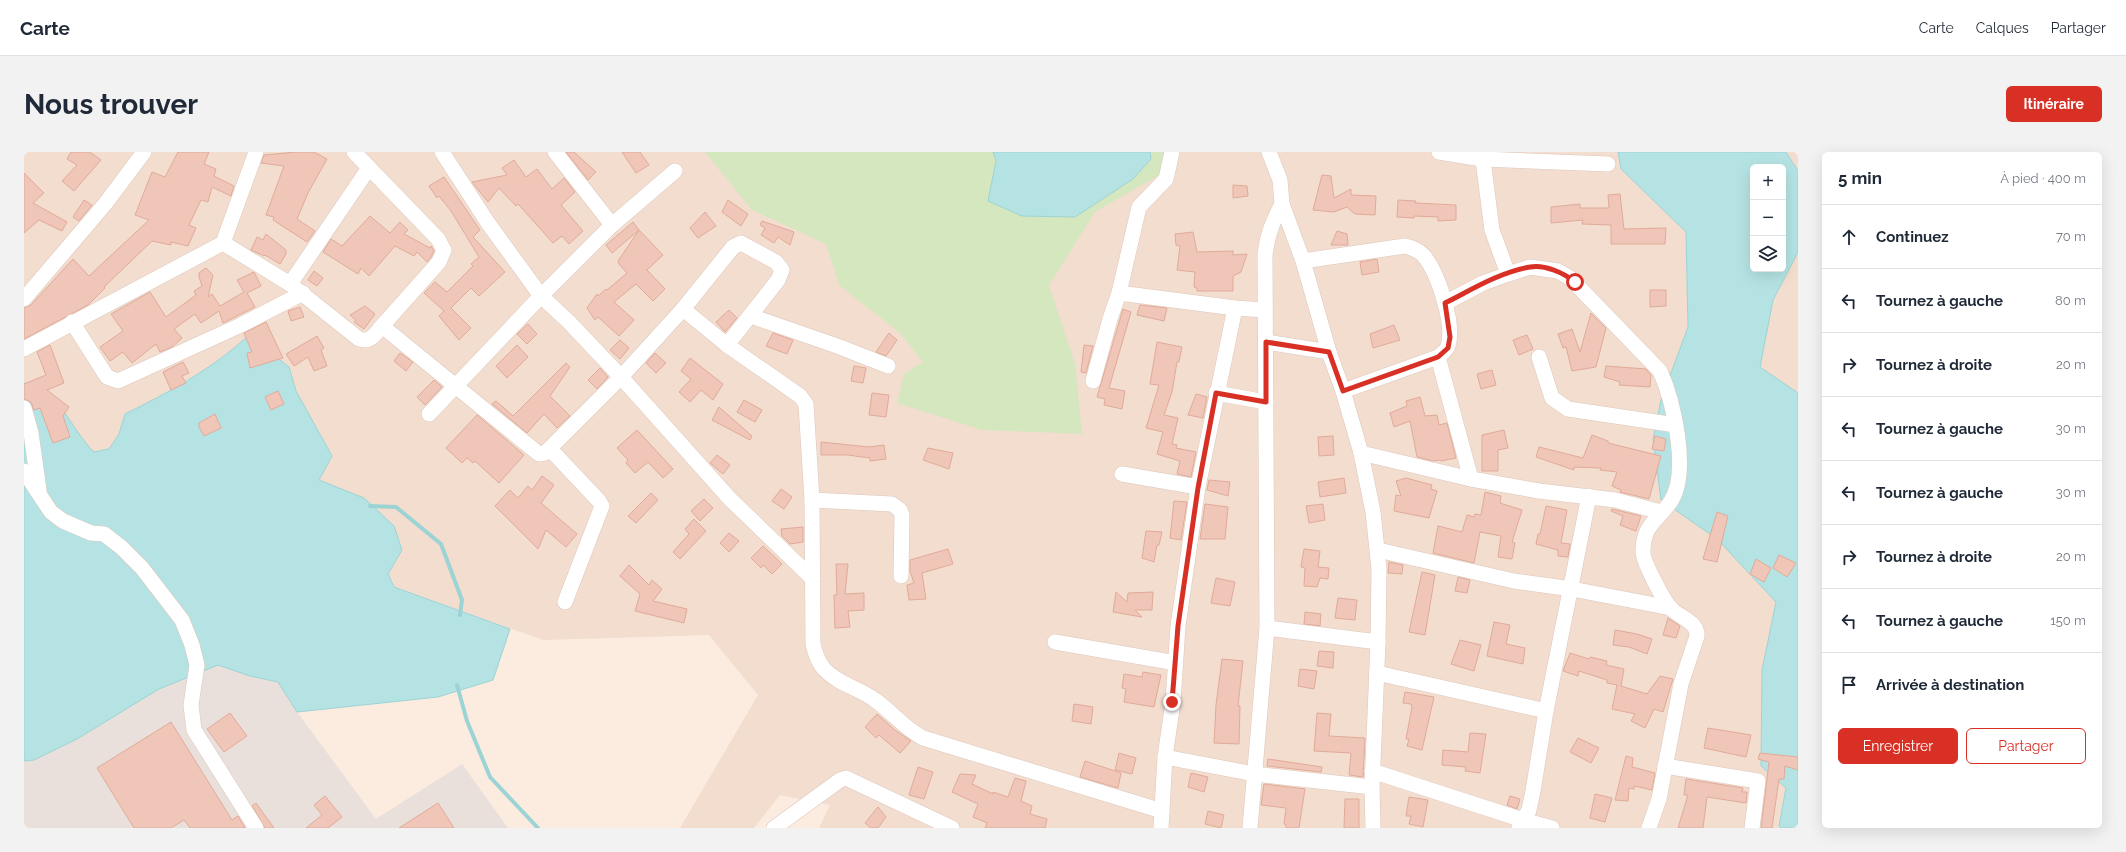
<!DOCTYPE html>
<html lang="fr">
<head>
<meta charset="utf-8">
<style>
  :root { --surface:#fff; --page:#f2f2f3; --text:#1f2937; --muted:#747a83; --line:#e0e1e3; --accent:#d93025 }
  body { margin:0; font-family:Raleway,sans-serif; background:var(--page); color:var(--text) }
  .controls { position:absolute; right:12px; top:12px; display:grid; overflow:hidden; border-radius:6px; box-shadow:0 4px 16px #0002 }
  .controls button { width:36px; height:36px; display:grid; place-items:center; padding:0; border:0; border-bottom:1px solid var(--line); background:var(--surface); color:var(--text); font:20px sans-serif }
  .stop { position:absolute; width:12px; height:12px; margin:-9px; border:3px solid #d93025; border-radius:50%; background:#fff }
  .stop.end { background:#d93025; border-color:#fff; box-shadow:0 1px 4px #0008 }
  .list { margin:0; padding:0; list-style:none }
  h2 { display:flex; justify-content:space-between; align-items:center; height:52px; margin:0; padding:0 16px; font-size:17px }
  h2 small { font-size:13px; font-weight:400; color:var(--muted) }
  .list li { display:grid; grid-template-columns:26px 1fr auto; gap:12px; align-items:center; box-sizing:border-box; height:64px; padding:0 16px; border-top:1px solid var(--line) }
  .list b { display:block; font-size:15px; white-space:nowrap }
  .list em { font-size:13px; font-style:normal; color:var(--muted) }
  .actions { display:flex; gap:8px; padding:12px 16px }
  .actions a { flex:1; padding:9px 0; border:1px solid var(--accent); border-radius:6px; text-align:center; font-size:14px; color:var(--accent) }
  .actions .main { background:var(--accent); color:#fff }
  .icon { flex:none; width:22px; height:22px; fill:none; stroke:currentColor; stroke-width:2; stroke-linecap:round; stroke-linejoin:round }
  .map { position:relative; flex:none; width:1774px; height:676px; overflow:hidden; border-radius:6px }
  header { display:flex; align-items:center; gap:24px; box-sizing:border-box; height:56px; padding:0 20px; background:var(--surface); border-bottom:1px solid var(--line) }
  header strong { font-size:19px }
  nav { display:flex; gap:22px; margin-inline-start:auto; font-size:14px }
  .intro { display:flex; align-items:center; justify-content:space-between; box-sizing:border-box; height:96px; padding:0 24px }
  h1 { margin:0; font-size:28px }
  .button { padding:10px 18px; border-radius:6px; background:var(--accent); color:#fff; font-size:14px; font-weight:700 }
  main { display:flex; gap:24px; padding:0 24px }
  aside { flex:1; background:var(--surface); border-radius:6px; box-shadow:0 4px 16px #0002 }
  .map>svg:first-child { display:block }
</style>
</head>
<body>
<header>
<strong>Carte</strong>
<nav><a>Carte</a><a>Calques</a><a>Partager</a></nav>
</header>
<div class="intro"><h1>Nous trouver</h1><a class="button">Itinéraire</a></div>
<main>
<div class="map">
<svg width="1774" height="676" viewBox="0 0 1774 676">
  <rect width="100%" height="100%" fill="#fbecdf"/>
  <g fill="#f2ddce">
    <path d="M0,0H1594L1597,17L1662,80L1664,175L1637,248L1693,387L1752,450L1738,518L1737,614L1762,636L1755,674L1757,676H795L806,653L756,643L730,676H656L734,543L685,483L519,488L370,435L364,422L378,398L340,346L295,328L308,304L272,239L265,215L225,185L185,216L132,246L101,262L95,282L86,297L70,300L57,288L43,264L21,241L0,231Z"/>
    <path d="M1762,0H1774V19Z"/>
    <path d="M1774,100V241L1736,216L1749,148Z"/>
  </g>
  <path fill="#e9e0db" d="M194,513L226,524L254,530L273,560L352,667L438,612L484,676H0V609L10,608L53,587L135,537Z"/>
  <path fill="#d5e7bf" d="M681,0H1146L1144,18L1071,60L1025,133L1051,212L1058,282L958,278L873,251L880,222L899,210L876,181L815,133L802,92L728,58Z"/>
  <g fill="#b5e3e3" stroke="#9cd3d4" fill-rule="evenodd">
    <path d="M969,0H1126L1127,7L1109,27L1051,65L998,64L964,49L972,9Z"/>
    <path d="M1594,0H1762L1774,19V100L1749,148L1736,215L1774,241V676H1757L1755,674L1762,636L1737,614L1738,518L1752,450L1693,387L1637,348L1629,287L1637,248L1664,175L1662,80L1597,17ZM1729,15H1759V117H1729Z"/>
    <path d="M224,184L265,215L272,239L308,304L295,328L340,346L370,374L378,398L364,422L370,435L486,477L469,528L414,545L273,560L254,530L226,524L194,513L135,537L53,587L10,608L0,609V231C7,234 14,237 20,240C40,252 52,283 70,300L85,297L95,282L101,262C144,241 188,217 224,184Z"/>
  </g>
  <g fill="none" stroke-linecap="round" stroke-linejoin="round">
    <g stroke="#9cd3d4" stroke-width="4">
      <path d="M346,354L372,355L417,392L438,448L436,463"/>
      <path d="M433,533L443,569L466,625L514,676"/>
    </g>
  </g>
  <g fill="#efc6b8" stroke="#e1aa99">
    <path d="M47,0H66L77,8L50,39L38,29L53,13L43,7Z"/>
    <path d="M154,0H185L180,12L192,17L190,24L210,34L207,44L188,35L184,50L177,48L165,73L172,76L164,94L147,90V93L128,89L80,135L81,136L64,153L0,187V156L7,153L49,107L65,124L125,68L111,63L128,20L141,25Z"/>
    <path d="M272,0H290L303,7L284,41L273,67L291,79L283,90L249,68L250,65L242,63L260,14L237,11L240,3Z"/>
    <path d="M542,0H550L572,20L564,28Z"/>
    <path d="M598,0H616L625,13L612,21Z"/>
    <path d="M490,8L502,25L513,17L528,37L540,26L551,40L537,53L559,79L545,92L538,84L529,91L494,52L492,54L475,36L464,50L448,30L483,23L478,16Z"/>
    <path d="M0,21L20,41L9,51L43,70L38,79L15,68L0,81Z"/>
    <path d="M1298,23L1307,24L1310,46L1327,37V43L1352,44L1351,63L1331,62L1323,55L1310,60L1289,58Z"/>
    <path d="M420,25L456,78L449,85L481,120L455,144L447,136L427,156L447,176L435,188L415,164L420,159L400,141L411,130L423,140L449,114L447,112L455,105L427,59L415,44L413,46L405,34Z"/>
    <path d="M1209,33L1223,34L1224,44L1209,46Z"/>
    <path d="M1596,42L1600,77L1642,76L1641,92H1587V73L1558,72L1559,68L1527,71V55L1556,52V56H1585L1584,43Z"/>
    <path d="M60,48L68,53L55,69L49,65Z"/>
    <path d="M704,48L724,62L717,74L698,60Z"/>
    <path d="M1374,48L1392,49L1391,51L1432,53V68L1414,69V65L1390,64V66L1373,65Z"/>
    <path d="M681,60L692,74L674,86L666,76Z"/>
    <path d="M346,64L366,81L376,70L384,78L380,82L406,96L407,94L410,99L407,105L403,110L393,100L390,104L371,94L345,124L337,116L334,122L299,100L307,87L318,94Z"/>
    <path d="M738,69L770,80L766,93L754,85L750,91L737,83L741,76L736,73Z"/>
    <path d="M609,70L615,78L588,101L582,93Z"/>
    <path d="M615,78L639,103L623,118L641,137L629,149L612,132L590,150L610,168L595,184L574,165L571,168L563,156L573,142L574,144L582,137L583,138L603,121L595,112L594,109Z"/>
    <path d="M1313,79L1323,82L1324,93H1307Z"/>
    <path d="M1169,80L1173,100L1209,99V103L1223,102L1217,120L1209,124V139H1173V136L1170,135L1171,120L1153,118L1156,94L1152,93L1151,82Z"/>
    <path d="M242,82L262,98V102L256,112L241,103L240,104L227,98L233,85L239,88Z"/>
    <path d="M1353,107L1355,120L1338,123L1336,110Z"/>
    <path d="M182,116L189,123L184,145L188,142L196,154L220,140L213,128L230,120L237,134L223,141L231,155L199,171L195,159L177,171L171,162L150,177L158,186L148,195L136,200L132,192L108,211L99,200L86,209L76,195L99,179L87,162L126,140L142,165L172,143L170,139L178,134L175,125V121Z"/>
    <path d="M290,119L299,126L293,134L284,128Z"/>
    <path d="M1626,138H1642V154L1626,155Z"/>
    <path d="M1116,153L1143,156L1140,169L1113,163Z"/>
    <path d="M341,154L351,162L340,177L330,170L332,168L326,163Z"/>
    <path d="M276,155L280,165L267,169L264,159Z"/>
    <path d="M1099,157L1107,160L1085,236L1101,239L1098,257L1080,253L1081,247L1073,245Z"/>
    <path d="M705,158L713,166L701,180L692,170Z"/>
    <path d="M1567,161L1582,176L1572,215L1548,219L1542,195L1539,196L1534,182L1548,177L1556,200Z"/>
    <path d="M242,170L259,206L226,216L223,201L228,200L220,181Z"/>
    <path d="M504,172L513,182L503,192L493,182Z"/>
    <path d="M1370,173L1376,188L1349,196L1346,182Z"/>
    <path d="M749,181L769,188L763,202L742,194Z"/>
    <path d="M865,181L873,188L862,204L852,200Z"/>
    <path d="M1503,183L1509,197L1495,203L1489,188Z"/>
    <path d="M293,184L300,196L297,198L303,214L290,219L284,205L270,214L262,202Z"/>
    <path d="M596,188L605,196L596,207L586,198Z"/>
    <path d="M1133,190L1158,195L1155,210H1153L1148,240L1140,263L1154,266L1148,292L1153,293L1152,296L1172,300L1167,325L1153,322L1156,309L1133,302L1139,280L1122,276L1135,233L1126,232Z"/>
    <path d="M26,193L40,231L23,238L45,255L39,264L46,285L29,291L16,256L10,258L7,250L0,247V232L22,223L13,200Z"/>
    <path d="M493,193L504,205L483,226L472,214Z"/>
    <path d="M1060,193L1069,194L1062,221L1057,220Z"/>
    <path d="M376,201L389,210L382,219L370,209Z"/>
    <path d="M631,201L642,211L632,221L622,211Z"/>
    <path d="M666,206L699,232L689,248L677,238L666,250L655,240L667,227L657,219Z"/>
    <path d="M159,210L165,221L158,224L162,231L147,238L139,220Z"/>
    <path d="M542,211L546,215L526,244L546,264L533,276L520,262L503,281L468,252L472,249L489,264Z"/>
    <path d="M830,214L842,216L839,231L827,229Z"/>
    <path d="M1582,214L1622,217L1627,223L1626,235L1595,233L1596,230L1580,225Z"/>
    <path d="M576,216L584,225L573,237L564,228Z"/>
    <path d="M1468,218L1472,233L1457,237L1453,222Z"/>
    <path d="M410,228L418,235L401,253L393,245Z"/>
    <path d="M254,239L260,252L247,258L241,245Z"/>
    <path d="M848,241L865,243L862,265L845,263Z"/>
    <path d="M1172,242L1183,245L1179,266L1164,263Z"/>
    <path d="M1396,245L1401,264L1413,263L1415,273L1423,271L1432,306L1417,309L1416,308L1409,309L1393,305L1386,269L1370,275L1366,261L1383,254L1382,249Z"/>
    <path d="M720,248L738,258L731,270L713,260Z"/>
    <path d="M695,255L728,284L726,288L688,268Z"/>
    <path d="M191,262L197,276L180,284L175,275V271Z"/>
    <path d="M453,263L500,303L475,331L451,309L449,311L443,306L438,311L422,296Z"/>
    <path d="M613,278L649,317L639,326L624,310L611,321L602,311L604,308L593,296Z"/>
    <path d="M1480,278L1484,296L1474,298V319H1458V283Z"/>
    <path d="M1568,283L1584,289V291L1637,304L1625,347L1596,340L1597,338L1588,334L1593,320L1576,318L1577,316L1550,315V318L1512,305L1515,295L1559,306Z"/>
    <path d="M1309,284L1310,303L1295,304L1294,285Z"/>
    <path d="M1631,284L1642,287L1640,299L1628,297Z"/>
    <path d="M797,290L845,295L860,293L862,307L846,309V306L824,303H797Z"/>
    <path d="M904,296L929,301L925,317L899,308Z"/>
    <path d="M693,303L706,313L699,322L686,311Z"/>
    <path d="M518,324L530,333L517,351L553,382L542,395L522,378L514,397L471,354L486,338L494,346L504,334L508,338Z"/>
    <path d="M1320,326L1322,341L1296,345L1294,330Z"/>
    <path d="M1382,326L1408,333L1407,337L1413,339L1405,366L1370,359L1372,343L1377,344L1372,329Z"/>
    <path d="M1185,328L1206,330L1204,344L1183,338Z"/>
    <path d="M757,337L768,345L760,357L748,349Z"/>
    <path d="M1461,340L1477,344L1476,351L1498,358L1488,390L1491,391L1488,407L1474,405L1477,384L1456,380L1450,411L1409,401L1414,374L1438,380L1443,363L1450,365L1451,362L1457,363Z"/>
    <path d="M627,341L634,348L612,371L604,364Z"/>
    <path d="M680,347L689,356L676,369L667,359Z"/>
    <path d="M1150,349L1163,350L1157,388L1146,386Z"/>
    <path d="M1181,352L1204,355L1201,387H1176Z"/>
    <path d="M1299,352L1301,368L1285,371L1282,354Z"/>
    <path d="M1522,354L1543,358L1537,391L1546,392L1544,405L1534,404V398L1512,392L1514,382H1516Z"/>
    <path d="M1588,357L1617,364L1612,379L1596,373L1599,364L1587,359Z"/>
    <path d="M1693,360L1704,364L1693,410L1679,407Z"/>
    <path d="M670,367L682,379L656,407L649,400L665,382L661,377Z"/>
    <path d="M779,375V390L766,392L758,384L757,377Z"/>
    <path d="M1122,379L1138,380L1135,393H1133L1130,410L1118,406Z"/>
    <path d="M705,381L715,389L705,400L696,391Z"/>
    <path d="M739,394L758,412L748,422L739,413L737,416L727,406Z"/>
    <path d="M924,397L929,412L898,421L902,447L885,448L883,433L890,431L886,419V408Z"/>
    <path d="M1280,397L1296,399L1294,415L1305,416L1304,427L1296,426L1293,435L1280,434L1281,416L1277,415Z"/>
    <path d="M1755,403L1772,411L1763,425L1749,416Z"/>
    <path d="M1732,407L1747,416L1740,430L1726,422Z"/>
    <path d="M1365,410L1379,413L1378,422L1364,421Z"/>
    <path d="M812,412H824L821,442L840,441V458L824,459L826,475L811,476L810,443H813Z"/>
    <path d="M605,413L625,433L628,428L638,437L629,449L663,457L660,471L611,459L616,442L596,424Z"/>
    <path d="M1398,420L1411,423L1401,483L1385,480Z"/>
    <path d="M1434,425L1446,428L1443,441L1431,439Z"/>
    <path d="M1192,426L1211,430L1206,454L1187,451Z"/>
    <path d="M1092,440L1103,450L1104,441L1129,440L1128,458H1111L1118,465L1089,460Z"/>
    <path d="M1314,446L1333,448L1331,468L1311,466Z"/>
    <path d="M1281,460L1297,462L1296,474L1280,472Z"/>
    <path d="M1644,466L1656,474L1652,486L1639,483Z"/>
    <path d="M1470,470L1486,473L1482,492L1501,496L1499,512L1463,504Z"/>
    <path d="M1591,478L1613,482L1628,487L1623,502L1605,495L1589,493Z"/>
    <path d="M1436,488L1457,493L1450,519L1427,512Z"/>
    <path d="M1295,499L1310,500L1309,516L1293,514Z"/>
    <path d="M1546,501L1565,507L1566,505L1583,509L1582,513L1600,517L1597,534L1623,542L1636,524L1649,527L1639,560L1630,557L1621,576L1607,569L1611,562L1588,557L1593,533L1583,531V528L1555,519L1554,524L1539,519Z"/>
    <path d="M1198,507L1219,509L1214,554H1216L1215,592L1190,591L1192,553Z"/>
    <path d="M1276,517L1293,519L1290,537L1274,534Z"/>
    <path d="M1119,520L1137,523L1130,555L1100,550L1102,537L1098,536L1100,522L1118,525Z"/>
    <path d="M1381,540L1410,545L1398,598L1383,594L1385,587H1382L1388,555L1387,552L1379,551Z"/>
    <path d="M1050,552L1069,555L1067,572L1048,569Z"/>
    <path d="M206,561L223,584L200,600L183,577Z"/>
    <path d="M1293,561L1307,562L1305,584L1341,586L1339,625L1325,623L1327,601L1290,599Z"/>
    <path d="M853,562L872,579L887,589L876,601L855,583L852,586L841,575Z"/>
    <path d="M147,570L208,668L214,664L221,676H166L160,668L147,676H110L73,616Z"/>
    <path d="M1684,576L1727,583L1722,605L1680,596Z"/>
    <path d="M1446,581L1462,582L1456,621L1441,619L1442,615L1418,613L1419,598L1444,600Z"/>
    <path d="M1554,586L1575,596L1567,611L1546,600Z"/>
    <path d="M1095,601L1112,606L1108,622L1091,618Z"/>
    <path d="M1736,601L1774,605V618L1761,614L1760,627H1755L1748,676H1737L1745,610L1734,607Z"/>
    <path d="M1602,604L1609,606L1608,615L1631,621L1628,638L1610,634V637L1605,636L1604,649L1591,648Z"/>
    <path d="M1244,607L1298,615L1297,620L1243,614Z"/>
    <path d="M1061,609L1097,621L1094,636L1056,625Z"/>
    <path d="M894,615L909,620L900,647L885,643Z"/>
    <path d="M1167,621L1184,625L1180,640L1164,635Z"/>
    <path d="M936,622L952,623L948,632L969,642V640L984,645L991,626L1002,629L997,649L1008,654L1006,662L1023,667L1021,676H961L963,671L949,665L954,652L928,640Z"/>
    <path d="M1662,627L1719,636L1718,640H1723L1722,651L1683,645L1679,676H1654L1664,643H1660Z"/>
    <path d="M1240,632L1281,637L1275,676H1262V673L1260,672L1262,656L1237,653Z"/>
    <path d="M1571,642L1588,646L1581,670L1566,666Z"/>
    <path d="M301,644L318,665L304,676H282L298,663L290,653Z"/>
    <path d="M1486,644L1496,647L1493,657L1483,653Z"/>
    <path d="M1385,645L1404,648L1399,675L1385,672L1387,664H1382Z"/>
    <path d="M1321,647H1335V676H1320Z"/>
    <path d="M232,651L250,676H241L228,654Z"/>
    <path d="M414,651L430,676H375Z"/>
    <path d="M854,655L862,665L854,676H847L841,671Z"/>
    <path d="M1184,659L1200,663L1197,676L1181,672Z"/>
  </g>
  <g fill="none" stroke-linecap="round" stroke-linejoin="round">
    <g stroke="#dec7bc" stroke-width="16">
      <g id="street">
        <path d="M232,0L199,91L266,132L335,187C347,191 351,182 358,174L515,302L521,301L597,225L659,157L709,95L717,91L752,110L758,118L754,128L703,193"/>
        <path d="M330,0L414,87L420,98L415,110L358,174"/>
        <path d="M418,0L464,71L517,144L545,170L597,225L706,347L789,427"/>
        <path d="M1245,0L1256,28L1258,52L1279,109L1305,200L1319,239L1337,301L1349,360L1355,417L1354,490L1348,635L1349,676"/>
        <path d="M1415,0L1458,7L1584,12"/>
        <path d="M1458,0L1468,78L1484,122L1506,115L1534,119L1546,126L1636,219C1649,248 1666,319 1647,349C1635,368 1619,371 1619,400C1619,410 1640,449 1647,457C1656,465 1674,470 1673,484L1657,532L1635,647L1625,676"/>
        <path d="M588,73L651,19"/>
        <path d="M1279,109L1381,94C1388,96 1395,98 1400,104C1414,121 1431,172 1424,194C1423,198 1417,202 1414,205L1319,239"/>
        <path d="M266,132L345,16"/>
        <path d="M1095,141L1211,156L1241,158"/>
        <path d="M0,147L81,52L120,0"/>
        <path d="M1421,151L1459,131L1484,122"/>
        <path d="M659,157L703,193L776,244L782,252L788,348L789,492C791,501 794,510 800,517C814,532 835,536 851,548C868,560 881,577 899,586L1138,659"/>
        <path d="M727,164L816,195L864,214"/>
        <path d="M48,170L83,225L94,229L217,173L279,141"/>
        <path d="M1242,190L1305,200"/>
        <path d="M0,197L199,91"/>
        <path d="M1414,205L1447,327"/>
        <path d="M1515,205L1528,246L1544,257L1652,273"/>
        <path d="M1069,229L1086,167L1095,141L1115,55L1142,27L1148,0"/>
        <path d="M1192,241L1242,250"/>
        <path d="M0,256L7,281L15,338"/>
        <path d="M405,262L517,144L588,73L531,0"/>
        <path d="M526,297L575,349L578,354L541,450"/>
        <path d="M1337,301L1447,327L1515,339L1591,348L1637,360"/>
        <path d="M0,319L27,360L39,369L67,381L80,382L97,395L118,416L158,468L168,493L173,513L167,553L170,578L232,676"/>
        <path d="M1098,322L1174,335"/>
        <path d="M788,348L868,352L876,358L878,363L877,424"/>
        <path d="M1354,398L1490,429L1548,437L1647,456"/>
        <path d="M1243,476L1354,490"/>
        <path d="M1031,490L1152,511"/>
        <path d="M1353,521L1522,559"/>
        <path d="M1141,605L1230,622L1348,635"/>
        <path d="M1641,614L1734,629L1728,676"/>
        <path d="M1348,619L1499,668L1528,676"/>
        <path d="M750,676L816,628L822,626L928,676"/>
        <path d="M1137,676L1141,605L1149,550L1154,474L1174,335L1211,156"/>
        <path d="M1226,676L1243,476L1241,103C1243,83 1249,69 1258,52"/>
        <path d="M1495,676L1505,658L1509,639L1522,559L1565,344"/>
      </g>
    </g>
    <use href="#street" stroke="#fff" stroke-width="15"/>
  </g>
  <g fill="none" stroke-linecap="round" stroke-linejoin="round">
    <path stroke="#d93025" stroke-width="5" d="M1148,550L1154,474L1174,336L1192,241L1242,250V190L1305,200L1319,239L1414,205L1424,196L1426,185L1421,151C1447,138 1476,120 1506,115C1520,112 1540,121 1551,130"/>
  </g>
</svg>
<div class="controls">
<button>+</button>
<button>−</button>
<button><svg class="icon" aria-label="layers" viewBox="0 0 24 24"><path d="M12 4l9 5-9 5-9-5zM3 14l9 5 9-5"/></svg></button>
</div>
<div class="stop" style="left:1551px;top:130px"></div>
<div class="stop end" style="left:1148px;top:550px"></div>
</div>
<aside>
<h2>5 min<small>À pied · 400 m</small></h2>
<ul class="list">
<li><svg class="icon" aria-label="ahead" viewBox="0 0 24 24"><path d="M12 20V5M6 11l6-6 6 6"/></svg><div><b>Continuez</b></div><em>70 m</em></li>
<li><svg class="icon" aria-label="left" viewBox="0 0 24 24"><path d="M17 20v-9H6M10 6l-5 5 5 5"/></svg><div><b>Tournez à gauche</b></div><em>80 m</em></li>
<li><svg class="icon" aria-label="right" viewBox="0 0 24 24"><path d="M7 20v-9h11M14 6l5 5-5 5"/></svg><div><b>Tournez à droite</b></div><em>20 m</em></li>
<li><svg class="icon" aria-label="left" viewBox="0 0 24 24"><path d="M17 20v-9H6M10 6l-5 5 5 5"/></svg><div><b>Tournez à gauche</b></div><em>30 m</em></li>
<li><svg class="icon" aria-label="left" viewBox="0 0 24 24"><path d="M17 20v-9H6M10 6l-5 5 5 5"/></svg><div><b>Tournez à gauche</b></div><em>30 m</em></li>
<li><svg class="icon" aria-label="right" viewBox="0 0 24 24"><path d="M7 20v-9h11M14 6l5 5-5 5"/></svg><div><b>Tournez à droite</b></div><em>20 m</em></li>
<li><svg class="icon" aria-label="left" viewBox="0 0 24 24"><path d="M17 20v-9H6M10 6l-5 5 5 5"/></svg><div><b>Tournez à gauche</b></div><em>150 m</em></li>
<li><svg class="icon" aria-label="arrive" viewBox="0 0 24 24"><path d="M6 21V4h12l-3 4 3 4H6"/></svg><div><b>Arrivée à destination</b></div></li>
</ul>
<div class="actions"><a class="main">Enregistrer</a><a>Partager</a></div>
</aside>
</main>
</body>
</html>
